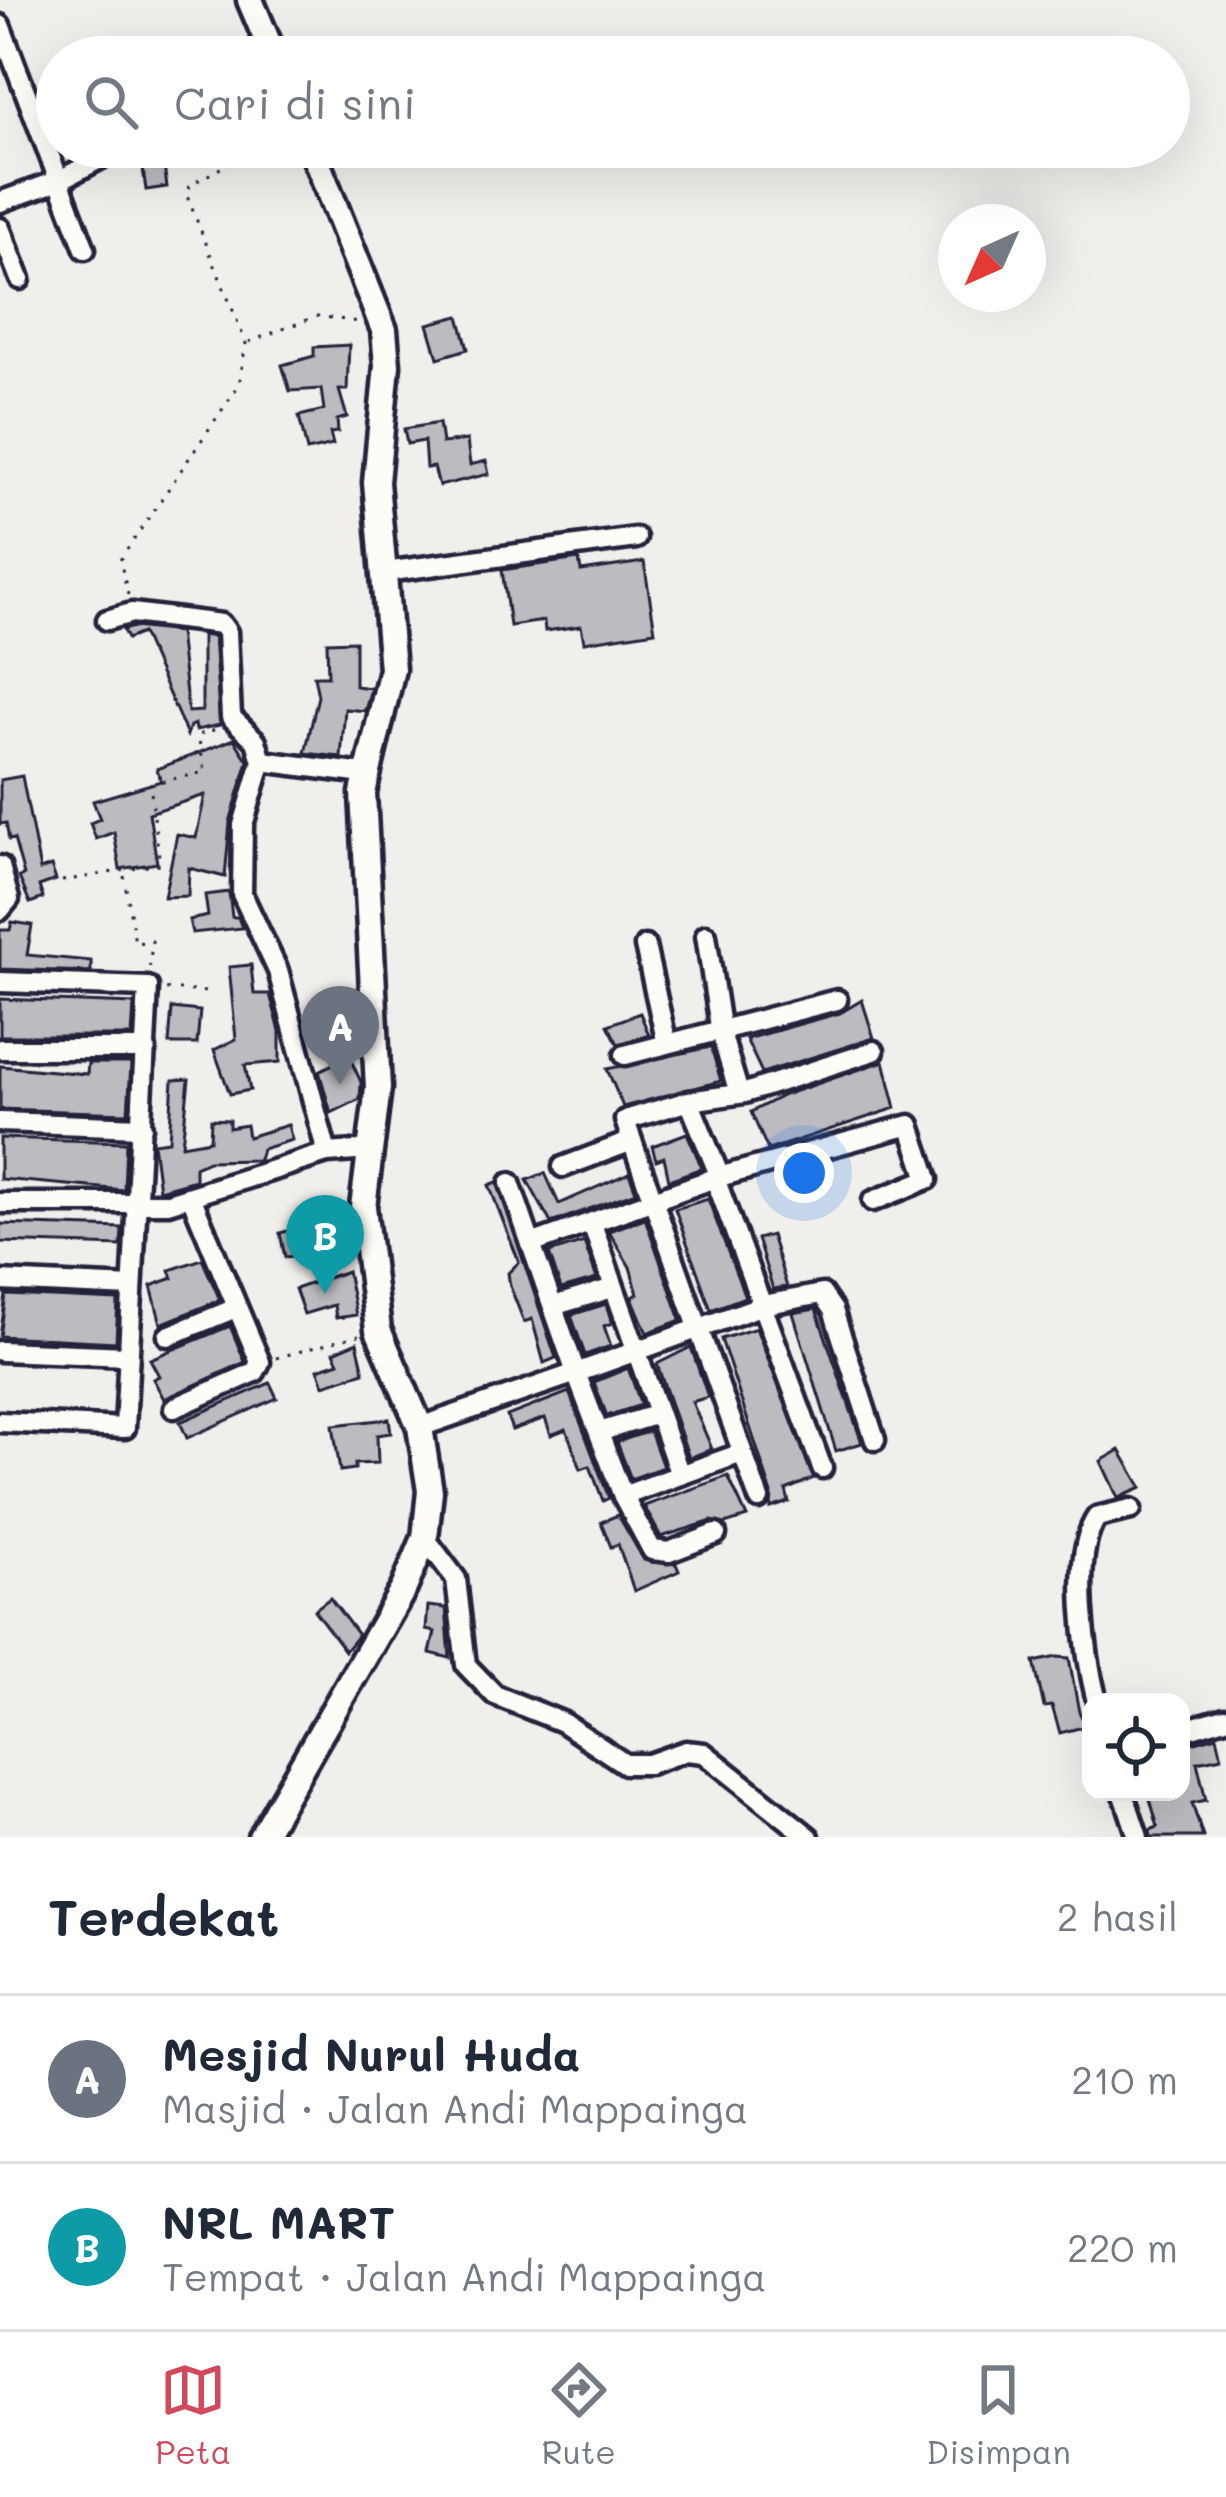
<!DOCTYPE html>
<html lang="id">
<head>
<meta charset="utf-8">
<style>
  :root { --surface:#fff; --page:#f6f6f7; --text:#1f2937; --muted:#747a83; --line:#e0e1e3; --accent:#d1495b }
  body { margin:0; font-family:Mali,sans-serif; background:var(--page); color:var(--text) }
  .controls { position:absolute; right:36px; bottom:36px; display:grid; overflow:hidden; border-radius:24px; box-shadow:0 12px 48px #0002 }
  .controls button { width:108px; height:108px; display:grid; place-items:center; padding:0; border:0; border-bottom:3px solid var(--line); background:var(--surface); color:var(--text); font:60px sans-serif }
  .compass { position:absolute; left:938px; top:204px; width:108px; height:108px; border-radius:50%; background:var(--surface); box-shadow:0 12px 48px #0002; rotate:225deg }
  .you { position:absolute; left:804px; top:1173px; width:42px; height:42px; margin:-30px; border:9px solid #fff; border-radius:50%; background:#1a73e8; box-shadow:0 0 0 18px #1a73e833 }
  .badge { display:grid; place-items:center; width:78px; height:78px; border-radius:50%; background:var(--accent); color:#fff; font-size:39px; font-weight:700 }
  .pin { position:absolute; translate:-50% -99px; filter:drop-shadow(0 3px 6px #0008) }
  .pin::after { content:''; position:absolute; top:63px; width:42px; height:36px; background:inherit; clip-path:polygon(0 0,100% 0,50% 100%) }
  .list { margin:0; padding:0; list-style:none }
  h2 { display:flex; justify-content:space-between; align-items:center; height:156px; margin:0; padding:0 48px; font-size:51px }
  h2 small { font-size:39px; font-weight:400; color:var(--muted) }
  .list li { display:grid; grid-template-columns:78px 1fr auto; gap:36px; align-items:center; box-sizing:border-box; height:168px; padding:0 48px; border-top:3px solid var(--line) }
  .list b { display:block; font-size:45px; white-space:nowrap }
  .list p { margin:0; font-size:39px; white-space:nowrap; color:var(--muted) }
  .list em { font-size:39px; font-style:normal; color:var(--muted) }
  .icon { flex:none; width:66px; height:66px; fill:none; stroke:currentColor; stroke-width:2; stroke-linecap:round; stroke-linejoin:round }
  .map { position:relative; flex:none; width:1226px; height:1837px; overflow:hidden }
  .search { position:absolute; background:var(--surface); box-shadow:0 12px 48px #0002; left:36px; right:36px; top:36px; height:132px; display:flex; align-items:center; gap:30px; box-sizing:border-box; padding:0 42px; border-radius:66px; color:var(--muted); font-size:45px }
  .sheet { height:492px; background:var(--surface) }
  nav { display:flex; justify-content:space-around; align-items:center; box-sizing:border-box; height:168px; border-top:3px solid var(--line); background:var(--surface); font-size:33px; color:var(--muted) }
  nav a { display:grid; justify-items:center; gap:6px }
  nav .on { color:var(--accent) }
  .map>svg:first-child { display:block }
</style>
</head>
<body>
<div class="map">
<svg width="1226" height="1837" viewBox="0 0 1226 1837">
  <rect width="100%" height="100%" fill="#f0efec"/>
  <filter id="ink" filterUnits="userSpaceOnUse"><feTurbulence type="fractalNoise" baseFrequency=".00833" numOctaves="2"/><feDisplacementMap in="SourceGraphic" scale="24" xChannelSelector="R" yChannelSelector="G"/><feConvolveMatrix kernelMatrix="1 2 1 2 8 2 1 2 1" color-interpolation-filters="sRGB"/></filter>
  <g filter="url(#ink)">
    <g fill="#bcbcc0" stroke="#22223b" stroke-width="3">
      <path d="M180,147H210L211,162L164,166L167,187L146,190L141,155Z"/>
      <path d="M459,316L468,349L438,358L428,324Z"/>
      <path d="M349,345L347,390H339L347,417L337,420L338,432L330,433L333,445L307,451L299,416L324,410L321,389L290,391L282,365L314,356V347Z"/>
      <path d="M439,423L442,443L467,440L470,465L486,461L489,474L439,486L434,467L426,468L424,441L407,444L404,429Z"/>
      <path d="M579,559L581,571L644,562L655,631L584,642L581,626L545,631L544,621L510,626L502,570Z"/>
      <path d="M133,627L179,632L188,712L202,711V635L214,637L220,725L196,730L195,724L190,726L187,735L142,633L127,639L123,630Z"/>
      <path d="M355,641V686L371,688L365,711L345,709L341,757L305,753L318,696L314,676H328L327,642Z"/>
      <path d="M234,739L248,761L230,822L225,877L189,868L188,896L164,897L177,834L196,838L205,795L149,813L157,863L120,869L114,832L96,839L90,823L100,819L93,801L161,781L157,769Z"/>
      <path d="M22,776L40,870L51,866L56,880L39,886L43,898L30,903L19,877L24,875L14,839L9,840L6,823L0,824V780Z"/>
      <path d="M229,892L232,917H238L242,928L192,933L189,920L208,916L205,895Z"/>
      <path d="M12,922L32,925L27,955L91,961V972L0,969V930H10Z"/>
      <path d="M251,965L254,994H270L280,1031V1062L245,1065L250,1090L230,1094L214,1050L236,1039L229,967Z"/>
      <path d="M0,999L134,1004L132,1036H0Z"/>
      <path d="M862,1000L874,1038L762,1073L746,1039L840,1013Z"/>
      <path d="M172,1008L200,1011L197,1044H169Z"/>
      <path d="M640,1013L649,1035L618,1044L608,1025Z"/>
      <path d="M711,1047L721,1081L623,1107L607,1069Z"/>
      <path d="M349,1056L361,1082L360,1099L331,1113L319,1071Z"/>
      <path d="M884,1061L896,1108L768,1150L751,1112L784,1095Z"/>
      <path d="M88,1063H131L128,1113L0,1109V1066L87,1074Z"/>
      <path d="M189,1079L182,1145L210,1140L211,1119L229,1120V1128L246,1125L248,1137L288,1125L292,1140L262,1149L259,1160L208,1161L195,1167V1180L159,1190L153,1143L169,1141L173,1080Z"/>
      <path d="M687,1133L702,1168L669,1180L664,1157L656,1160L652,1146Z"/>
      <path d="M0,1138L126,1142L124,1190L0,1179Z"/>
      <path d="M545,1173L559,1204L629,1173L636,1192L551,1223L527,1180Z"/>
      <path d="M497,1182L556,1358L544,1363L532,1319L524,1322L510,1286L508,1273L519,1262L489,1185Z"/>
      <path d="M708,1199L745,1297L711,1310L675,1209Z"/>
      <path d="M645,1218L681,1320L647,1333L632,1297L638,1294L630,1267L609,1231Z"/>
      <path d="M325,1220L334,1251L285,1257L280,1233Z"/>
      <path d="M0,1224L122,1228L121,1246L0,1242Z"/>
      <path d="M771,1235L787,1287L773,1289L757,1239Z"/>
      <path d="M584,1242L597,1279L561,1289L549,1253Z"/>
      <path d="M202,1259L220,1300L161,1324L151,1286L173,1278L170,1270Z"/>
      <path d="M347,1271L356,1315L336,1318L334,1305L304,1314L295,1289Z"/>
      <path d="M6,1295L118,1300L116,1342L0,1336Z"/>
      <path d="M606,1304L612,1323L604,1326L611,1346L585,1355L571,1315Z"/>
      <path d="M816,1309L862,1443L836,1451L793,1313Z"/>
      <path d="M230,1326L245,1362L164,1399L153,1379L159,1376L150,1359Z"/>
      <path d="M756,1328L814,1478L786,1490L789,1502L771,1508L772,1494L721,1339Z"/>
      <path d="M357,1342L364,1372L324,1385L318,1369L339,1362L334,1352Z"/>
      <path d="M691,1347L708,1397L692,1402L712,1449L689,1458L657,1364Z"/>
      <path d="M628,1368L641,1405L607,1416L594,1382Z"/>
      <path d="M270,1383L277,1398L187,1438L180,1422Z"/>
      <path d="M569,1392L609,1498L603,1501L590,1466L581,1469L566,1429L551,1435L545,1418L512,1430L507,1416Z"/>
      <path d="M389,1419L391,1433L377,1435L378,1463L355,1464V1469L340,1471L333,1425Z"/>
      <path d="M650,1431L663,1467L631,1479L617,1442Z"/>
      <path d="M1120,1450L1142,1488L1118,1498L1101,1461Z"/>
      <path d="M728,1476L747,1517L725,1524L712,1521L661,1537L644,1506Z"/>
      <path d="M618,1515L644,1560L676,1564L679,1571L634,1591L618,1544L611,1547L601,1522Z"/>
      <path d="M330,1598L358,1635L345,1651L314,1610Z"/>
      <path d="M428,1606L446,1608L450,1658L430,1653L435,1632L426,1630Z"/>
      <path d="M1057,1657L1069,1658L1079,1712L1087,1726L1060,1733L1052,1706L1044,1707L1034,1662Z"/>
      <path d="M1217,1736L1222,1757L1197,1762L1206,1800L1192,1803L1203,1837H1151L1150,1830L1158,1827L1148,1792H1181V1746Z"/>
    </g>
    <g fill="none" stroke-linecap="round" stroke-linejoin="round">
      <g stroke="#22223b" stroke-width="27">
        <g id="minor">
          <path d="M0,25L85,249"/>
          <path d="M0,202L60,180L122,147"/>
          <path d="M0,228L20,279"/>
          <path d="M385,572L636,538"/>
          <path d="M107,620L132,613L221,624L227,632L231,717L256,741L262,761"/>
          <path d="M0,866L9,899L0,910"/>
          <path d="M706,935L721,1033L738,1090"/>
          <path d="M645,946L667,1044"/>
          <path d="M0,982L148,987L125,1428L0,1422"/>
          <path d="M0,1049H146"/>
          <path d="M625,1055L837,1000"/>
          <path d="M689,1101L745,1093L874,1051"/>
          <path d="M0,1122L142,1127"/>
          <path d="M632,1141L625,1120L689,1101L720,1177"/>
          <path d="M327,1153L278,971L242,894L243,825L262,761L364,774"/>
          <path d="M563,1167L632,1141L759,1499"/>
          <path d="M715,1178L910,1125L928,1179L873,1201"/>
          <path d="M510,1183L531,1244"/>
          <path d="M0,1203H168L327,1153L371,1150"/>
          <path d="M592,1224L680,1475L623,1496"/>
          <path d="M0,1281L132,1287"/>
          <path d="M553,1306L613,1288"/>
          <path d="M168,1336L236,1308"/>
          <path d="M0,1351L128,1356"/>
          <path d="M174,1408L255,1372L260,1362L192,1199"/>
          <path d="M420,1427L576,1373L531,1244L715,1178L822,1468"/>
          <path d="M599,1432L658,1414"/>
          <path d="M680,1475L742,1453"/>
          <path d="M716,1534L669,1552L652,1550L623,1496L576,1373L763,1305L822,1294L833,1310L875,1440"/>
          <path d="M425,1538L456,1579L466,1665L495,1695L562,1722L625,1764H649L686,1751L704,1753L809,1837"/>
          <path d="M1097,1702C1086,1658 1070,1555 1097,1517L1131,1509"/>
          <path d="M1181,1731L1225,1718"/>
          <path d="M1123,1792L1138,1837"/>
        </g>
      </g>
      <g stroke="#22223b" stroke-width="33">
        <g id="major">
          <path d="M250,0L274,57"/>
          <path d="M261,1837L404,1588L425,1538L430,1491L420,1427L378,1330L363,1207L378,1088L363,793L392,669L376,482L387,365L384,330L311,147"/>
        </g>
      </g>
      <g stroke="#22223b" stroke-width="3" stroke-dasharray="3 9" stroke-linecap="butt">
        <path d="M249,342L317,316L359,322"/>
        <path d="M128,595L120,560L239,385L246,343L187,196L190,185L258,147"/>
        <path d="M124,876L135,943L152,941L149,972"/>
        <path d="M62,881L160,864L150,784L205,772L198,735L220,728"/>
        <path d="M166,989L207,992"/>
        <path d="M276,1358L359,1335"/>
      </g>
      <use href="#minor" stroke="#fdfcf7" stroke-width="18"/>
      <use href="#major" stroke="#fdfcf7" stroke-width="24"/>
    </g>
  </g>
</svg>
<div class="controls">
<button><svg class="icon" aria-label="locate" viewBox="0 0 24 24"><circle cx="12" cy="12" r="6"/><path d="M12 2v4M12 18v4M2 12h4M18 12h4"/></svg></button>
</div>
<svg class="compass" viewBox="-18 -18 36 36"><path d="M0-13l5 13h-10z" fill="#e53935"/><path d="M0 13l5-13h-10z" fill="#747a83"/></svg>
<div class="you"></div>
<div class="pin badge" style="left:340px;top:1085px;background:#6b7280">A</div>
<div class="pin badge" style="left:325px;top:1294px;background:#0f9aa8">B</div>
<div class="search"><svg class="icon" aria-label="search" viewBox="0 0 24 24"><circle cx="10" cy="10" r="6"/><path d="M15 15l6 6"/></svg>Cari di sini</div>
</div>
<section class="sheet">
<h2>Terdekat<small>2 hasil</small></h2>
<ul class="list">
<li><span class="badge" style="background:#6b7280">A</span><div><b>Mesjid Nurul Huda</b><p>Masjid · Jalan Andi Mappainga</p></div><em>210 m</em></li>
<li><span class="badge" style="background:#0f9aa8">B</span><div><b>NRL MART</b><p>Tempat · Jalan Andi Mappainga</p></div><em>220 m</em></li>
</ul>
</section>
<nav>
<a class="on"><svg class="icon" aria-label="map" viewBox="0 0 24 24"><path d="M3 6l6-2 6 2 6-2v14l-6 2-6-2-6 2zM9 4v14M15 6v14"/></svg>Peta</a>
<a><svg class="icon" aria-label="directions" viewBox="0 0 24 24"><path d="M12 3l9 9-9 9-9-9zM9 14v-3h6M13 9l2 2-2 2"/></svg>Rute</a>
<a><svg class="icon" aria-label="saved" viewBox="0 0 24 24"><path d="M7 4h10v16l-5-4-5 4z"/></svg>Disimpan</a>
</nav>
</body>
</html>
